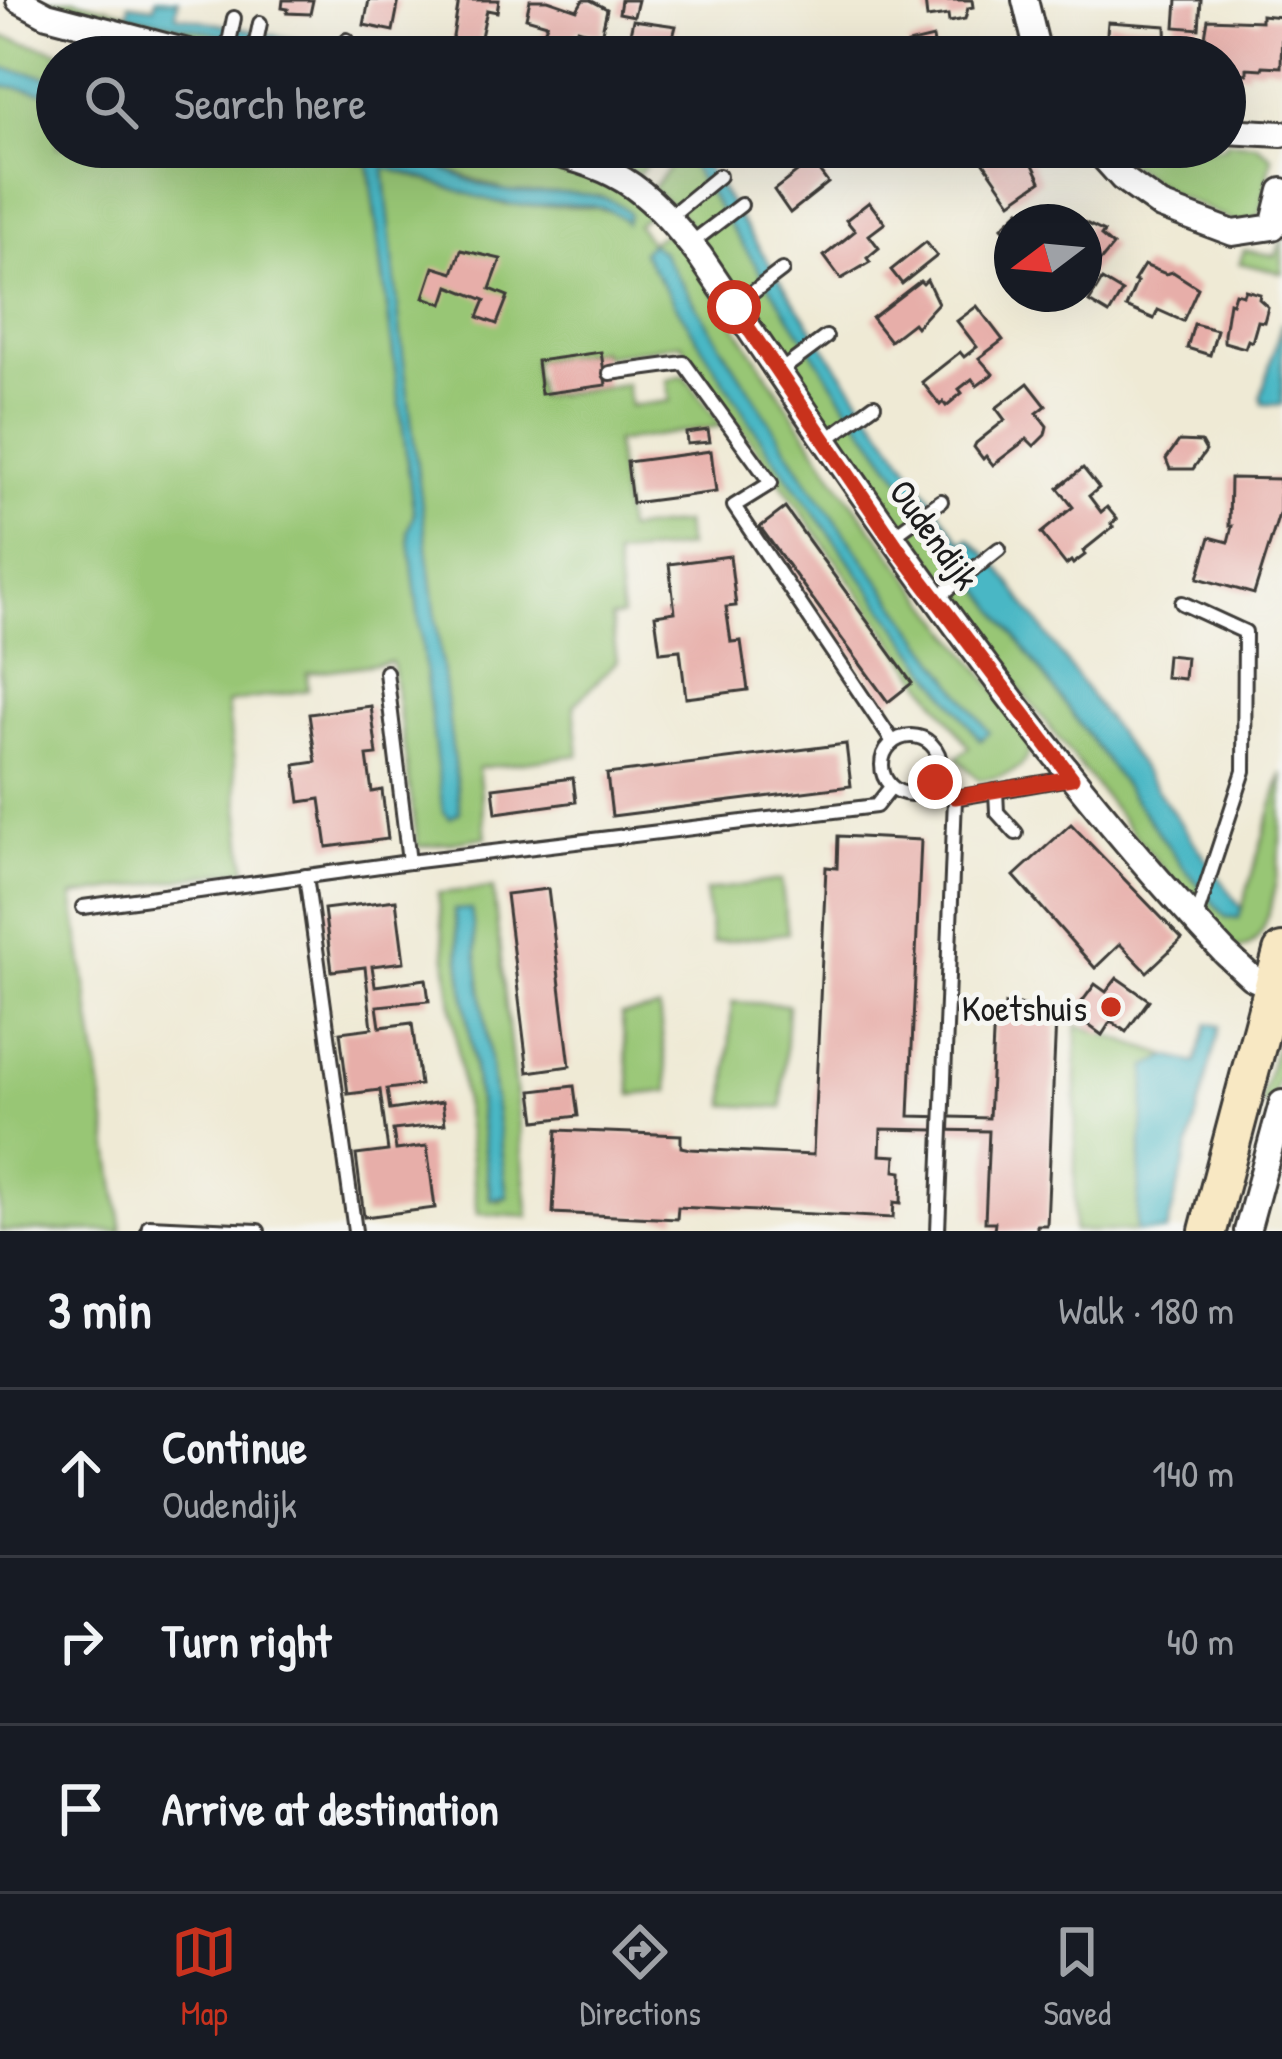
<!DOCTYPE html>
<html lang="en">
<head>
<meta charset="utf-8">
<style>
  :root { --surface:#171b24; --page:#20242c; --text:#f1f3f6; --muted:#9ea1a6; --line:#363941; --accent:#c8321e }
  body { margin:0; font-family:"Patrick Hand",sans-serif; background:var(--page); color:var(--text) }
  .compass { position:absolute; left:994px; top:204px; width:108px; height:108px; border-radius:50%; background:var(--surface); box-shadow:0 12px 48px #0002; rotate:254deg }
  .stop { position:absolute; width:36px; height:36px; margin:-27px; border:9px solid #c8321e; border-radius:50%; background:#fff }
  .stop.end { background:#c8321e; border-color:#fff; box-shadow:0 3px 12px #0008 }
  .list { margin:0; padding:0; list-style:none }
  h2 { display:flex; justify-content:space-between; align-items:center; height:156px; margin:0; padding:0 48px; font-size:51px }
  h2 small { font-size:39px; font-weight:400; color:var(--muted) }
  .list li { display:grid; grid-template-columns:78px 1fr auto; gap:36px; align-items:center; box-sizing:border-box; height:168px; padding:0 48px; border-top:3px solid var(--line) }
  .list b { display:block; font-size:45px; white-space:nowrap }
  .list p { margin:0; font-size:39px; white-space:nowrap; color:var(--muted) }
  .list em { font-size:39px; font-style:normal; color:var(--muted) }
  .icon { flex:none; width:66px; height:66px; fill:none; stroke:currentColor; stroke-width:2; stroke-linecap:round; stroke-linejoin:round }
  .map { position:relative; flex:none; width:1282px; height:1231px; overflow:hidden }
  .search { position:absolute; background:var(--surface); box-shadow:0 12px 48px #0002; left:36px; right:36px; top:36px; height:132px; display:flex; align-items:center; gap:30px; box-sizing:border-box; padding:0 42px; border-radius:66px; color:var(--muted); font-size:45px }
  .sheet { height:660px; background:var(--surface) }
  nav { display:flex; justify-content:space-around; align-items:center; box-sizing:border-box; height:168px; border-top:3px solid var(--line); background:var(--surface); font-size:33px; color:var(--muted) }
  nav a { display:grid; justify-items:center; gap:6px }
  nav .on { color:var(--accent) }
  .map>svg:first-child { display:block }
</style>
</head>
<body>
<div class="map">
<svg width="1282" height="1231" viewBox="0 0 1282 1231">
  <rect width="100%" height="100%" fill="#f6f6f2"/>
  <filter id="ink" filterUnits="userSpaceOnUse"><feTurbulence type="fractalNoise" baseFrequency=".00833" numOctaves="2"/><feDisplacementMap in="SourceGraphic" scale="24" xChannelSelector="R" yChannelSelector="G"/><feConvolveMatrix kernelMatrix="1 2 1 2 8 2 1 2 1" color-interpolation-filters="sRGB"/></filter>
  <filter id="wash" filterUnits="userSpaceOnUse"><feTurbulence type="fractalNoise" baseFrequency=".004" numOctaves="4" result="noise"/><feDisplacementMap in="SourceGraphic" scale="48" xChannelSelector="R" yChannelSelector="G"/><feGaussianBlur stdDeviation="2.7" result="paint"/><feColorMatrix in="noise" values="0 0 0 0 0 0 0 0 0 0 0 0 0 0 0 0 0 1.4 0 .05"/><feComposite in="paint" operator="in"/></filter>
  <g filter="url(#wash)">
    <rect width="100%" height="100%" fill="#efead5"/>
    <g fill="#98c675" stroke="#5a7148" stroke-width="3" fill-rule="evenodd">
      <path d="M47,0H74L320,57H252L221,43L215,51Z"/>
      <path d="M0,36L81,57H57V78L0,68Z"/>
      <path d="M0,85L57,94V147H301L368,164L414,514L408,531L443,812L450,818L460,812L401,338L384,167L503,204L592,207L629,215L600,196L505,191L417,158L368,147C435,147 507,142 571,165C599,174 627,195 653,210L637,225L650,242L664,233L676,235L843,490L1031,737C1031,771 1008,776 979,780L957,758L969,747L681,343L604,356L601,350L533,361L538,397L626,384L630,406L670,401L667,380L684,375L721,426L615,442L626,530L684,523L687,547L615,556L622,616L611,618L617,661L574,705L579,755L478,768L486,837L418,847L392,662L307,673L308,690L227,703L246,869L73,896L122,1231H0ZM651,244L662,252L808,482L988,731L981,740L765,445L643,253Z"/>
      <path d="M1225,142L1256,144L1272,157L1261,213L1252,221L1237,223L1171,193L1121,158L1117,150L1225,147Z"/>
      <path d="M558,147H660L639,174L595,156Z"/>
      <path d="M680,154L689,160L846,403L1181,864L1226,917L1239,918L1282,773C1282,815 1282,968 1229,946L1136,837L897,533L680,212L652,189Z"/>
      <path d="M1282,237V273L1240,263L1244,250L1276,256Z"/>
      <path d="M781,880L788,933L712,943L705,891Z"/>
      <path d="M493,888L529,1217L478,1214L438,893ZM471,910L507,1196L500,1201L490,1199L454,911Z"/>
      <path d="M732,1002L788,1005L782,1108L726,1105Z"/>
      <path d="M659,1009L669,1091L632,1095L621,1015Z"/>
      <path d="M1077,1025L1168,1056L1147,1067L1136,1231H1074Z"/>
      <path d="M1282,1025V1067L1271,1103L1260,1104Z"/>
    </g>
    <g fill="#4ab7c5" stroke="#336a70" stroke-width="3">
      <path d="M156,0H178L176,15L377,57H320L128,14L129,4L154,7Z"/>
      <path d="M0,68L57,78V94L0,85Z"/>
      <path d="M301,147C342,147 381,146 420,159C448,169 478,187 507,191C539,196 611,184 629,215L626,223C605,195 549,207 519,205C473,202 430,175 384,168L401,338L460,812L450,818L443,812L408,531L414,514L369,164Z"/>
      <path d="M696,152L827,351L962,542L969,538L998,566L1241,908L1239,918L1226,917L1181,864L846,403L691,166L689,160Z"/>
      <path d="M651,243L662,252L808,482L989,732L980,740L765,445L642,252Z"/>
      <path d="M1282,322V405L1263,404L1261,396Z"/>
      <path d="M471,909L507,1197L491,1199L454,910Z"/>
      <path d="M1208,1023L1220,1026L1167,1231H1136L1147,1067L1168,1056L1196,1063Z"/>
    </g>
    <g id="blocks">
      <g fill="#e7aea9">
        <path d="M283,0H313L310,14L287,13L288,9L282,8Z"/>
        <path d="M369,0H399L393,31L364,25Z"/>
        <path d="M459,0H499L497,12L487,10L478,50L451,49Z"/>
        <path d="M530,0H548L577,10L583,0H590L607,9L601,36L578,29L566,57L531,55L536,37L541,38L547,24L526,18Z"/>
        <path d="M621,0H638L634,16L619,13Z"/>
        <path d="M925,0H972L973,7L968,8L965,19L949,22L948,15L927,18Z"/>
        <path d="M1177,0H1201L1199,29L1175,27Z"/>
        <path d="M1261,15L1282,17L1281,67L1263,66L1262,69L1247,68V74L1232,72L1233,68L1225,67V57L1202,55L1208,19L1261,21Z"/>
        <path d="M633,20L676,26L670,49L658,46L656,57H625Z"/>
        <path d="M1108,22L1166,26L1167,53L1164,57H1105Z"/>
        <path d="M933,38L935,50L911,55L908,44Z"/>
        <path d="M960,46L961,50L970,46L974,57H942Z"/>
        <path d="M801,147H841L845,151L819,171L828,183L790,213L774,190L805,166L794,152Z"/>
        <path d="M989,147H1016L1024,156L1028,154L1041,181L1011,202L978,154Z"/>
        <path d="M869,202L885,223L869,235L879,248L867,258L870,262L841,279L824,256L855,231L846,220Z"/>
        <path d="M1068,209L1083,222H1053Z"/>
        <path d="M1020,210L1031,222H1012V238L1002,227Z"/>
        <path d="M1086,223L1104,232L1101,236L1113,246L1084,281Z"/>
        <path d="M926,242L937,256L902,284L891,270Z"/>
        <path d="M461,250L501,259L490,289L508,296L497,324L478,317L485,300L449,286L443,304L424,297L434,267L453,273Z"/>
        <path d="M1144,265L1166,274L1173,272L1198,288L1183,321L1158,310L1154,319L1126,307L1137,282L1134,281Z"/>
        <path d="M927,280L938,303L916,327L913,323L890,341L872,318L920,281L923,284Z"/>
        <path d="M1102,280L1122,292L1109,314L1089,302Z"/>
        <path d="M1245,290L1260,294L1259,299L1268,307L1264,322L1258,321L1252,342L1248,340L1245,348L1224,342V334L1229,302L1232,303L1235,293L1243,295Z"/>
        <path d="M977,306L1003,340L979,358L993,374L977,386L972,379L959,389L962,393L946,406L943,402L940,405L922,382L960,352L964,357L977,347L957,321Z"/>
        <path d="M1194,324L1217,330L1210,355L1187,348Z"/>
        <path d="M601,352L606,385L541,394L537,361Z"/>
        <path d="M1028,383L1046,406L1037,413L1047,426L1045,435L1034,446L1027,439L993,465L986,456L983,459L974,447L976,443L1005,420L996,408Z"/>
        <path d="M708,430L710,442L687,444L686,433Z"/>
        <path d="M1179,441L1201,442L1206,451L1193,469H1170L1166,459Z"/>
        <path d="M711,451L716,492L632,503L627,462Z"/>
        <path d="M1083,468L1099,488L1089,496L1101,512L1107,507L1117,519L1111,524L1113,527L1083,551L1085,555L1073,564L1071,561L1066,565L1041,533L1073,507L1058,488Z"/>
        <path d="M1230,478L1280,479V511L1254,594L1198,578L1210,537L1228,542L1232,526H1229Z"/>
        <path d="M785,508L912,683L888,702L760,527Z"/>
        <path d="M730,556L736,606L726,607L731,642L741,641L748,690L686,698L680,650L660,652L655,615L675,612L669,564Z"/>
        <path d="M1167,655L1186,657L1184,679L1165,677Z"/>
        <path d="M371,706L377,755L367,756L372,792L382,790L388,839L327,847L320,799L300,802L295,765L316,762L309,714Z"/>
        <path d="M846,744L851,786L612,816L607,774Z"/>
        <path d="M573,778L576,802L496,813L493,788Z"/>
        <path d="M1071,824L1182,939L1147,972L1120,944L1095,968L1014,876Z"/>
        <path d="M838,836L921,840L909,1116L989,1118L994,1015L1004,1016L1005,1004L1047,1007L1046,1018H1056L1047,1225H1037V1231H994L995,1222H985L989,1131L881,1129L880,1155L896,1156L895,1171L902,1172L901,1203L894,1202L893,1218L678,1207L677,1219L553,1213L557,1130L681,1135V1147L690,1149L813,1155L826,867L837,868Z"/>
        <path d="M548,889L570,1066L528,1072L506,894Z"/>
        <path d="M396,900L404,962L372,966L375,986L426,979L429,1001L377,1006L380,1027L412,1023L420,1085L387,1089L390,1110L442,1102L445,1124L393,1130L396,1150L427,1146L435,1208L364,1217L356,1155L388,1151L380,1090L348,1094L340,1032L372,1028L365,967L332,971L324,909Z"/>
        <path d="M1117,978L1149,1000L1126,1032L1111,1021L1102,1035L1073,1014L1095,984L1106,992Z"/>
        <path d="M574,1086L578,1116L536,1121L532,1091Z"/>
      </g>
    </g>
  </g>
  <g filter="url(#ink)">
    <use href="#blocks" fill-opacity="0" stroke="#3c3b38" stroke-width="3"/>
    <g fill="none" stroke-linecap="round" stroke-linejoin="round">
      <g stroke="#3c3b38" stroke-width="18">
        <g id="service">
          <path d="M226,57L234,18"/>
          <path d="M253,57L260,23"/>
          <path d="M343,57L347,40"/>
          <path d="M595,165L599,147"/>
          <path d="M669,217L719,176"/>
          <path d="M690,244L741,205"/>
          <path d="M735,306L782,270"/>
          <path d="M779,372L826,337"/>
          <path d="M610,373L684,363L771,483L734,506L893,742"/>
          <path d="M826,440L874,405"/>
          <path d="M891,537L941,501"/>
          <path d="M936,599L999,549"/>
          <path d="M1182,603L1245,632L1244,771L1195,920"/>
          <path d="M386,672L409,862"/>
          <circle cx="911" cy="765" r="29"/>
          <path d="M935,782L955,798L1071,778"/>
          <path d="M996,791L997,812L1016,833"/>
          <path d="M306,876L355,1231"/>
          <path d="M83,907L409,862L876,806L891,787"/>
          <path d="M148,1231L149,1226L258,1231"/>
          <path d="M938,1231L955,798"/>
        </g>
      </g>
      <g stroke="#3c3b38" stroke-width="30">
        <g id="minor">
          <path d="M19,0L47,15L207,57"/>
          <path d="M1025,0L1039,57"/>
          <path d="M1225,131L1282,134"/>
          <path d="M522,147C615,165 641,181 700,256C863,497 1025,741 1225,953L1251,977L1282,991"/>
          <path d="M1094,147L1122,178L1161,206L1233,233L1273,227L1282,191"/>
          <path d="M1247,1231L1282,1103"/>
        </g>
      </g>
      <g stroke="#3c3b38" stroke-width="42">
        <path id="secondary" d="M1208,1231L1282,952"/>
      </g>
      <use href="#service" stroke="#fff" stroke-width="12"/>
      <use href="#minor" stroke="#fff" stroke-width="24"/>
      <use href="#secondary" stroke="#f8e8c3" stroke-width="36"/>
    </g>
  </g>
  <g fill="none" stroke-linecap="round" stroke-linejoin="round" filter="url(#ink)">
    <path stroke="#c8321e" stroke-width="15" d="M734,307L901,553L1072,778L955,797L935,782"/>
  </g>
  <circle fill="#c8321e" stroke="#f6f6f2" stroke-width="4.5" cx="1111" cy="1007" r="12"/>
  <g text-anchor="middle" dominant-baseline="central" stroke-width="10" stroke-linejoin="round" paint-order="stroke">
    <g font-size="36" fill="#1c1c1c" stroke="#f6f6f2">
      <text transform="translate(935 534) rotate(54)">Oudendijk</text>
    </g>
    <g font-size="36" fill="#1c1c1c" stroke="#f6f6f2" text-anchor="end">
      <text x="1087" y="1007">Koetshuis</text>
    </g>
  </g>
</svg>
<svg class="compass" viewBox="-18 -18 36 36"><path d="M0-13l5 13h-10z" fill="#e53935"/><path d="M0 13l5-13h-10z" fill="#9ea1a6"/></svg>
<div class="stop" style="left:734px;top:307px"></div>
<div class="stop end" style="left:935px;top:782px"></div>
<div class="search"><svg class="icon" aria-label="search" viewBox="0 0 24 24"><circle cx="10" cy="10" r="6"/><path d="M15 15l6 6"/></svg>Search here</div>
</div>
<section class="sheet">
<h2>3 min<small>Walk · 180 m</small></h2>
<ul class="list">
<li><svg class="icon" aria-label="ahead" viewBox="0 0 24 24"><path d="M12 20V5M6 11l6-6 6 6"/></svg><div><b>Continue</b><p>Oudendijk</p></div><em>140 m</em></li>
<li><svg class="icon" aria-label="right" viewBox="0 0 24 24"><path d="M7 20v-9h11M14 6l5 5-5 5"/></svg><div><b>Turn right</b></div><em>40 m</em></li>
<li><svg class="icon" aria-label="arrive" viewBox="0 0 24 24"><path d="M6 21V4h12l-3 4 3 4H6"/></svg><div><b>Arrive at destination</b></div></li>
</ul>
</section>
<nav>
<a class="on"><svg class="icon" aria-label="map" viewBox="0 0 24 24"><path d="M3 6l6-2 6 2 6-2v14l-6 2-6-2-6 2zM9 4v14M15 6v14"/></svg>Map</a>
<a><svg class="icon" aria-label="directions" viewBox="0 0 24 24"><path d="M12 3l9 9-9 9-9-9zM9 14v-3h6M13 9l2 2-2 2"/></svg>Directions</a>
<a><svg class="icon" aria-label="saved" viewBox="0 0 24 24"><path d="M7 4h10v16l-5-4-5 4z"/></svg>Saved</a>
</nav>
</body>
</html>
